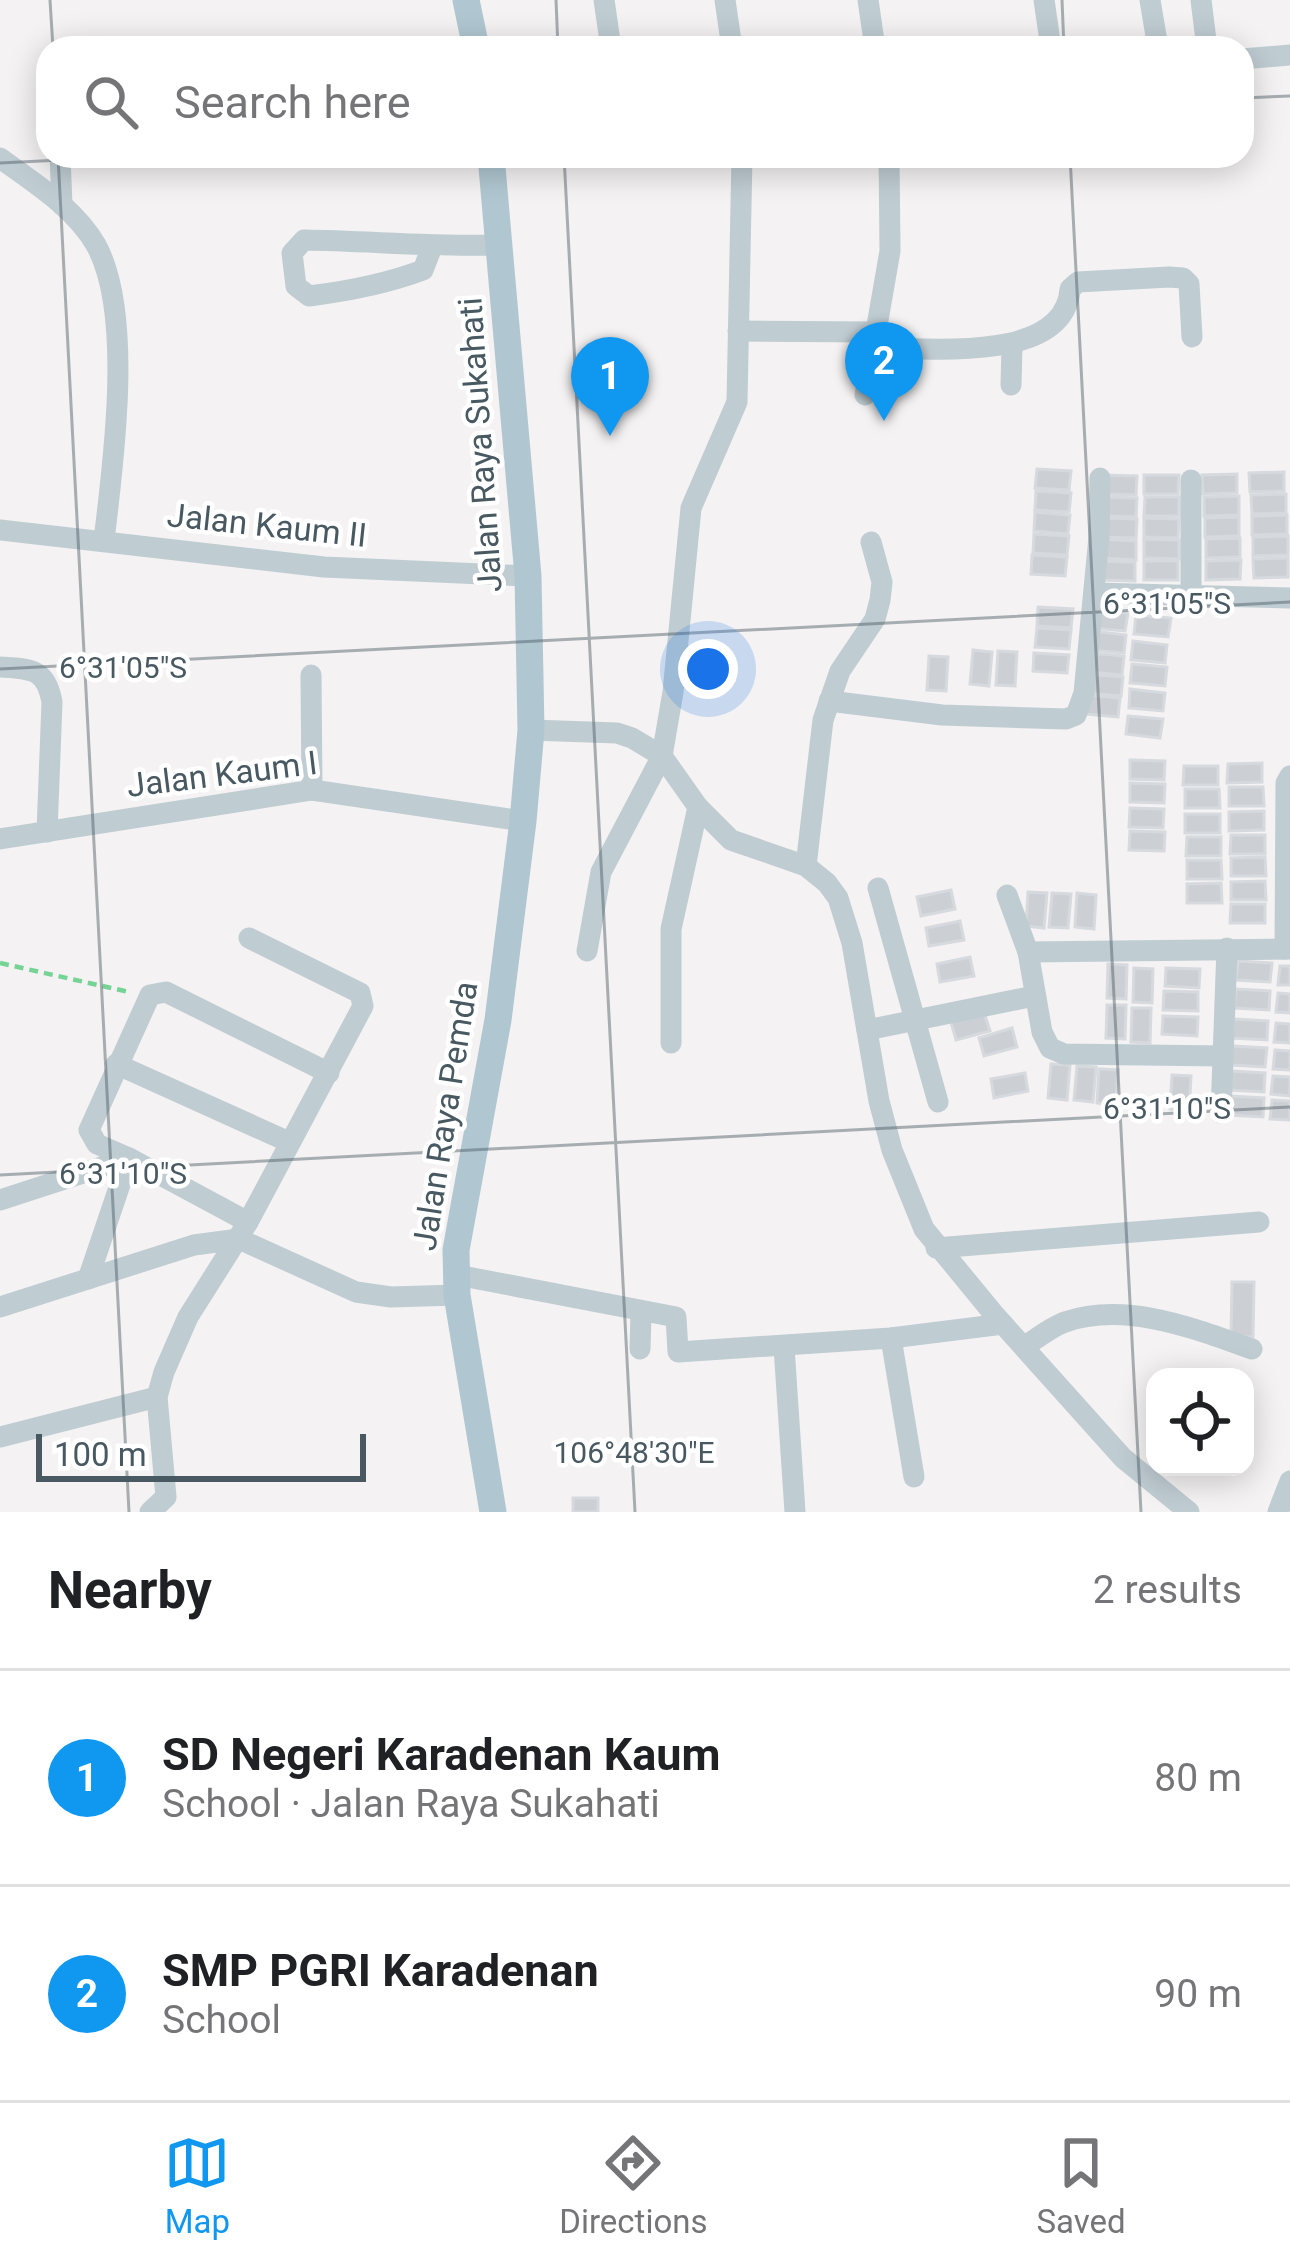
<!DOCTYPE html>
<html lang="en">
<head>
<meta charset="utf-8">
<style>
  :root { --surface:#fff; --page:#f2f2f2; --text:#202124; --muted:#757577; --line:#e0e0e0; --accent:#1097f0 }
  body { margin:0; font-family:Roboto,sans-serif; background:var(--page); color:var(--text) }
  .controls { position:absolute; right:36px; bottom:36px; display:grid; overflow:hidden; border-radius:24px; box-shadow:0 6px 30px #0003 }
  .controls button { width:108px; height:108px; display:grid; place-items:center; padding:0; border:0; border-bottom:3px solid var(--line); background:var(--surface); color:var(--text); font:60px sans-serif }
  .scale { position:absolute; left:36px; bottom:30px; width:330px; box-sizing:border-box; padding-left:12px; border:6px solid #485961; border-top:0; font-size:33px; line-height:42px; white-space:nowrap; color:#485961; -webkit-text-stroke:9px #fff; paint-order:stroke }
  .you { position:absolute; left:708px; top:669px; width:42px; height:42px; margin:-30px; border:9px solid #fff; border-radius:50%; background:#1a73e8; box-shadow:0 0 0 18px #1a73e833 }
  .badge { display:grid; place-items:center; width:78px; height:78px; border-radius:50%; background:var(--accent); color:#fff; font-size:39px; font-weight:700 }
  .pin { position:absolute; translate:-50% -99px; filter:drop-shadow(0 3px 6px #0008) }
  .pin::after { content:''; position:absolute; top:63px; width:42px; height:36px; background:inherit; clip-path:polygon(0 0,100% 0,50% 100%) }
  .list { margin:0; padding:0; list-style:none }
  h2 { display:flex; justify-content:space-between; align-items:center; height:156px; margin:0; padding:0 48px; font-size:51px }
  h2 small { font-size:39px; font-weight:400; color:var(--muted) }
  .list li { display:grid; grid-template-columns:78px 1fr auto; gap:36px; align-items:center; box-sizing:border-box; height:216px; padding:0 48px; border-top:3px solid var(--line) }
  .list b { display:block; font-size:45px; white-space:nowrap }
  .list p { margin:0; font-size:39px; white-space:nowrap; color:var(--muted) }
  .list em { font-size:39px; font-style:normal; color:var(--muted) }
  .icon { flex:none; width:66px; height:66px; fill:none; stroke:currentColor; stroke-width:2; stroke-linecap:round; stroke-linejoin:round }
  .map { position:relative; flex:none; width:1290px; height:1512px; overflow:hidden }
  .search { position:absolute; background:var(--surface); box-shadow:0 6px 30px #0003; left:36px; right:36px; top:36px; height:132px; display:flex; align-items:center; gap:30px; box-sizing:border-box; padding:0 42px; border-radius:36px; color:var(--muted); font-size:45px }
  .sheet { height:588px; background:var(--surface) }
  nav { display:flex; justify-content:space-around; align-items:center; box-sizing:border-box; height:168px; border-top:3px solid var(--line); background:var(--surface); font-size:33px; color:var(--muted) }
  nav a { display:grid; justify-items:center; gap:6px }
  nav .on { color:var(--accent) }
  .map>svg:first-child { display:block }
</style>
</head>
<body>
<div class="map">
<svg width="1290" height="1512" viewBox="0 0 1290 1512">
  <rect width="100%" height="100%" fill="#f4f2f2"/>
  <g fill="#ccd0d4" stroke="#d6d9dd" stroke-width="3">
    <path d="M1037,469L1071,471L1069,490L1035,488Z"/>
    <path d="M1284,472V491L1250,492L1249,473Z"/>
    <path d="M1237,474V493L1203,494L1202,475Z"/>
    <path d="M1102,475L1137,476L1136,495L1102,494Z"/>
    <path d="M1144,475H1179L1178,494H1144Z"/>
    <path d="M1036,491L1071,493L1069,512L1035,510Z"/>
    <path d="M1286,494V513L1252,514L1251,495Z"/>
    <path d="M1239,496V515L1204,516V497Z"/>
    <path d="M1103,497L1137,498L1136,517L1102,516Z"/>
    <path d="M1145,497H1179V516H1144Z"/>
    <path d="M1035,512L1070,515L1068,534L1034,531Z"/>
    <path d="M1287,515V534L1252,535V516Z"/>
    <path d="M1239,517V536L1205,537V518Z"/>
    <path d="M1102,518L1137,519L1136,538L1101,537Z"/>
    <path d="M1144,518L1179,519L1178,538L1144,537Z"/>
    <path d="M1034,534L1069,536L1067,555L1033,553Z"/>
    <path d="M1288,536V555L1253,556V537Z"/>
    <path d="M1240,538V557L1206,558V539Z"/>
    <path d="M1102,539L1136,541V560L1101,558Z"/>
    <path d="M1144,539L1179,540V559L1144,558Z"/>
    <path d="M1032,555L1067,557L1065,576L1031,574Z"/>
    <path d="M1288,558V577L1254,578L1253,559Z"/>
    <path d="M1241,560L1240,579L1206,580V561Z"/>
    <path d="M1101,561L1135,562V581L1100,580Z"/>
    <rect x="1144" y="561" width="34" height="19"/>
    <path d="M1038,607L1073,609L1071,628L1037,626Z"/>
    <path d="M1093,609L1128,613L1125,631L1091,628Z"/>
    <path d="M1136,615L1171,618L1168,637L1134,634Z"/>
    <path d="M1037,628L1071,630L1069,649L1035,647Z"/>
    <path d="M1092,631L1126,635L1124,653L1090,650Z"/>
    <path d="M1133,641L1167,645L1165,663L1131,660Z"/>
    <path d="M973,650L992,652L989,686L970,684Z"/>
    <path d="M998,651L1017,652L1015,686L996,685Z"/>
    <path d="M1034,653L1069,655L1067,673L1033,671Z"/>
    <path d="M1090,653L1124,656L1122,675L1088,672Z"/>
    <path d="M929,656L948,657L946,691L927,690Z"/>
    <path d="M1132,664L1167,667L1165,686L1130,683Z"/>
    <path d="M1088,674L1123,677L1121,696L1087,693Z"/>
    <path d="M1130,689L1165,693L1163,711L1129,708Z"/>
    <path d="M1086,695L1120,698L1118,717L1084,714Z"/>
    <path d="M1128,716L1163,719L1160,738L1126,734Z"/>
    <path d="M1130,760L1165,761L1164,780L1130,779Z"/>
    <path d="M1262,763V782L1227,783L1228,764Z"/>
    <path d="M1184,766H1218V785H1183Z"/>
    <path d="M1130,783L1165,784L1164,803L1130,802Z"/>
    <path d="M1229,787H1263L1264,806H1229Z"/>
    <path d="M1185,789H1219L1220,808H1185Z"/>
    <path d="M1130,808L1164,809L1163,828L1129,827Z"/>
    <path d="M1264,811V830L1229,831V812Z"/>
    <rect x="1185" y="814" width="35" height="19"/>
    <path d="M1130,831L1165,832L1164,851L1129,850Z"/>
    <path d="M1231,835H1265V854H1230Z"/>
    <path d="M1187,837H1221V856H1186Z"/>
    <path d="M1265,857L1266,876H1231V858Z"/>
    <path d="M1187,860H1221L1222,879H1187Z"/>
    <path d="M1265,881L1266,900H1231V882Z"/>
    <path d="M1221,883L1222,903H1187V884Z"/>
    <path d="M951,890L955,909L921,916L917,897Z"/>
    <path d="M1028,892L1047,893L1044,928L1026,926Z"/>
    <path d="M1052,893L1071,894L1068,928L1049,927Z"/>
    <path d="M1077,893L1096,895L1094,929L1075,927Z"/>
    <path d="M1231,904H1265V923H1230Z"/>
    <path d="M960,921L964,940L929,946L926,928Z"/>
    <path d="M970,957L974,976L940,982L937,964Z"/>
    <path d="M1238,961L1272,963L1270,982L1236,980Z"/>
    <path d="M1108,964L1127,965L1126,999L1107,998Z"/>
    <path d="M1280,966H1290V985H1278Z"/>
    <path d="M1134,968L1153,969L1152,1003L1133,1002Z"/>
    <path d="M1166,968L1200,969L1199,988L1165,986Z"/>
    <path d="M1236,989L1270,991L1269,1010L1234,1008Z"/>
    <path d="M1164,991L1198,992V1011L1163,1010Z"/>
    <path d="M1278,993L1290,994V1013L1276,1012Z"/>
    <path d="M1107,1005H1126L1125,1039L1106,1038Z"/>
    <path d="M1132,1008H1151L1150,1043L1131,1042Z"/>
    <path d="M984,1012L990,1031L956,1040L951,1022Z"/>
    <path d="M1163,1016L1198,1017L1197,1036L1162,1034Z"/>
    <path d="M1234,1019L1268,1021L1267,1040L1232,1038Z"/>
    <path d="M1276,1023L1290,1024V1043L1274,1042Z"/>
    <path d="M1012,1028L1017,1047L984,1056L979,1038Z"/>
    <path d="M1233,1046L1267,1048L1265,1067L1231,1065Z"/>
    <path d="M1275,1050L1290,1051V1070L1273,1069Z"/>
    <path d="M1051,1064L1070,1065L1067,1100L1048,1098Z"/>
    <path d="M1077,1066L1096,1067L1093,1102L1074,1100Z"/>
    <path d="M1099,1069L1118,1070L1116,1105L1097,1103Z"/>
    <path d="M1231,1071L1265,1073L1264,1092L1229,1090Z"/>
    <path d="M1025,1073L1028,1091L994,1098L991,1079Z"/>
    <path d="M1172,1075L1191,1076L1189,1111L1170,1109Z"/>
    <path d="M1273,1076L1290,1077V1096L1271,1094Z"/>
    <path d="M1230,1096L1264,1098L1263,1117L1228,1115Z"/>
    <path d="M1272,1100L1290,1101V1120L1270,1119Z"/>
    <path d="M1232,1282H1254L1253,1337L1231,1336Z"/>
    <rect x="573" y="1498" width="25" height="14"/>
  </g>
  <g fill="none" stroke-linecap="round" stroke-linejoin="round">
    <path stroke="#75d395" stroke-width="4.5" stroke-dasharray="9 6" stroke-linecap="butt" d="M0,963L129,992"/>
    <g stroke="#bfccd2" stroke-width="21">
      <path d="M604,0L611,48"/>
      <path d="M725,0L732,48"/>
      <path d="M868,0L875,48"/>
      <path d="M1044,0L1051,48"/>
      <path d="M1150,0L1158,48"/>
      <path d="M1201,0L1207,48"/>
      <path d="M1242,59L1290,55"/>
      <path d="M60,156L62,205"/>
      <path d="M0,158C34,183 75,208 96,245C134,314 113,464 104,540"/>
      <path d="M432,247L423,270C386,284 349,291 309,296L296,286L292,253L304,240C370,241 435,247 500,245"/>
      <path d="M738,331L873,332"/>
      <path d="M871,348C925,347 1065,365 1070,289L1078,282L1169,277L1183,278L1189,284L1192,337"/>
      <path d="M1011,385L1012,345"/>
      <path d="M865,395L890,251L889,156"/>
      <path d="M0,530L324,567L528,576"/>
      <path d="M1094,593L1290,598"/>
      <path d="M1191,598V480"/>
      <path d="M0,667C31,669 46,668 52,702L47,832"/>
      <path d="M311,675L312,790"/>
      <path d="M829,701L942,715L1066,719L1076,715L1084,693L1099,537L1100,478"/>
      <path d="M531,730L617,733L632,738L662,756L698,807L731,840L806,866L827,883L838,898L852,943L879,1101L892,1150L924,1229L993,1313L1123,1458L1189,1512"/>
      <path d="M0,839L312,790L523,821"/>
      <path d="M806,866L823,720L840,671L875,619L880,600L882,582L871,542"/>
      <path d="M878,888L938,1102"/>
      <path d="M1007,895L1028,952L1042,1032L1050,1048L1064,1054L1223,1056"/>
      <path d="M1285,949L1286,783L1290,776"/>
      <path d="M587,951L601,872L662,756L673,692L691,508L737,402L742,156"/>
      <path d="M1028,952L1290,949"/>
      <path d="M867,1030L1034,996"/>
      <path d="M671,1043V929L698,807"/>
      <path d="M116,1064L289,1142"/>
      <path d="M1221,1113L1227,948"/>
      <path d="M0,1200L129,1158L248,1222"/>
      <path d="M936,1248L1259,1222"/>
      <path d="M457,1275L676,1317L678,1352L891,1338L1003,1324"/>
      <path d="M88,1279L129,1158L97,1144L89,1130L150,995L166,992L329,1073"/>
      <path d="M0,1307L194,1245L239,1239L356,1292L391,1297L457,1295"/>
      <path d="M891,1338L914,1477"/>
      <path d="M784,1347L795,1512"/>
      <path d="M1024,1347C1036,1339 1051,1327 1065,1322C1127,1301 1195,1329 1252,1349"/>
      <path d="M640,1349L641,1312"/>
      <path d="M0,1437L157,1397"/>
      <path d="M150,1512L166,1497L157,1397L164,1372L188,1317L248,1222L363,1006L360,993L249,938"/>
      <path d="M1278,1512L1290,1481"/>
    </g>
    <g stroke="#b0c7d1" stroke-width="27">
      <path d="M466,0L476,48"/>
      <path d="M491,156L528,576L531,730L523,821L498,1020L456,1250L457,1295L493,1512"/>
    </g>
  </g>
  <path fill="none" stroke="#485961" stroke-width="3" stroke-opacity="0.45" d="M50,0L53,48M556,0L558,48M1062,0L1064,48M1242,98L1290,96M58,156L129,1512M564,156L635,1512M1070,156L1141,1512M0,163L142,156M0,669L1290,602M0,1175L1290,1107"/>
  <g text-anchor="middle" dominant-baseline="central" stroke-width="9" stroke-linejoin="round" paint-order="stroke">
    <g font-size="33" fill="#485961" stroke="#fff">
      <text transform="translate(480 445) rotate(-94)">Jalan Raya Sukahati</text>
      <text transform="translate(267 525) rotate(6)">Jalan Kaum II</text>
      <text transform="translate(222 774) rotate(-7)">Jalan Kaum I</text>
      <text transform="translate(445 1116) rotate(-81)">Jalan Raya Pemda</text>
    </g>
  </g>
  <g font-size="30" text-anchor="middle" fill="#485961" stroke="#fff" stroke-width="9" stroke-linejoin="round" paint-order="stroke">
    <text x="1167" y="614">6°31'05"S</text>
    <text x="123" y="678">6°31'05"S</text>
    <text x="1167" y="1119">6°31'10"S</text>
    <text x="123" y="1184">6°31'10"S</text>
    <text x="634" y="1463">106°48'30"E</text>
  </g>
</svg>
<div class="controls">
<button><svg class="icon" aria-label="locate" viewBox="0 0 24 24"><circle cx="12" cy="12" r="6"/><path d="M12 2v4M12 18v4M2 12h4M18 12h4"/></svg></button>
</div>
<div class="scale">100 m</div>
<div class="you"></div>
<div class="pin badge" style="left:610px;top:436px">1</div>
<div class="pin badge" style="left:884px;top:421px">2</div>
<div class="search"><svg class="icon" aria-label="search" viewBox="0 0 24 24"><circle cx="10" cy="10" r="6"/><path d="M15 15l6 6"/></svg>Search here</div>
</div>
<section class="sheet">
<h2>Nearby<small>2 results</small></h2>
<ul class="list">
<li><span class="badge">1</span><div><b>SD Negeri Karadenan Kaum</b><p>School · Jalan Raya Sukahati</p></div><em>80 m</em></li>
<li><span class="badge">2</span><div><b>SMP PGRI Karadenan</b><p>School</p></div><em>90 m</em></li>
</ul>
</section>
<nav>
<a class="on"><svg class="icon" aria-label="map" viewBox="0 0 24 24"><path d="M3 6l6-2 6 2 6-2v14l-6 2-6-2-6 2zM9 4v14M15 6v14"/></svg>Map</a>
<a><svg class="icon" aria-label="directions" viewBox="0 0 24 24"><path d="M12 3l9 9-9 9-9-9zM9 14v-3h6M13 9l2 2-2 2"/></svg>Directions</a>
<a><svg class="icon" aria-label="saved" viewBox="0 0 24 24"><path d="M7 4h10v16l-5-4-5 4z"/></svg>Saved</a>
</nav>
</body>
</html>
